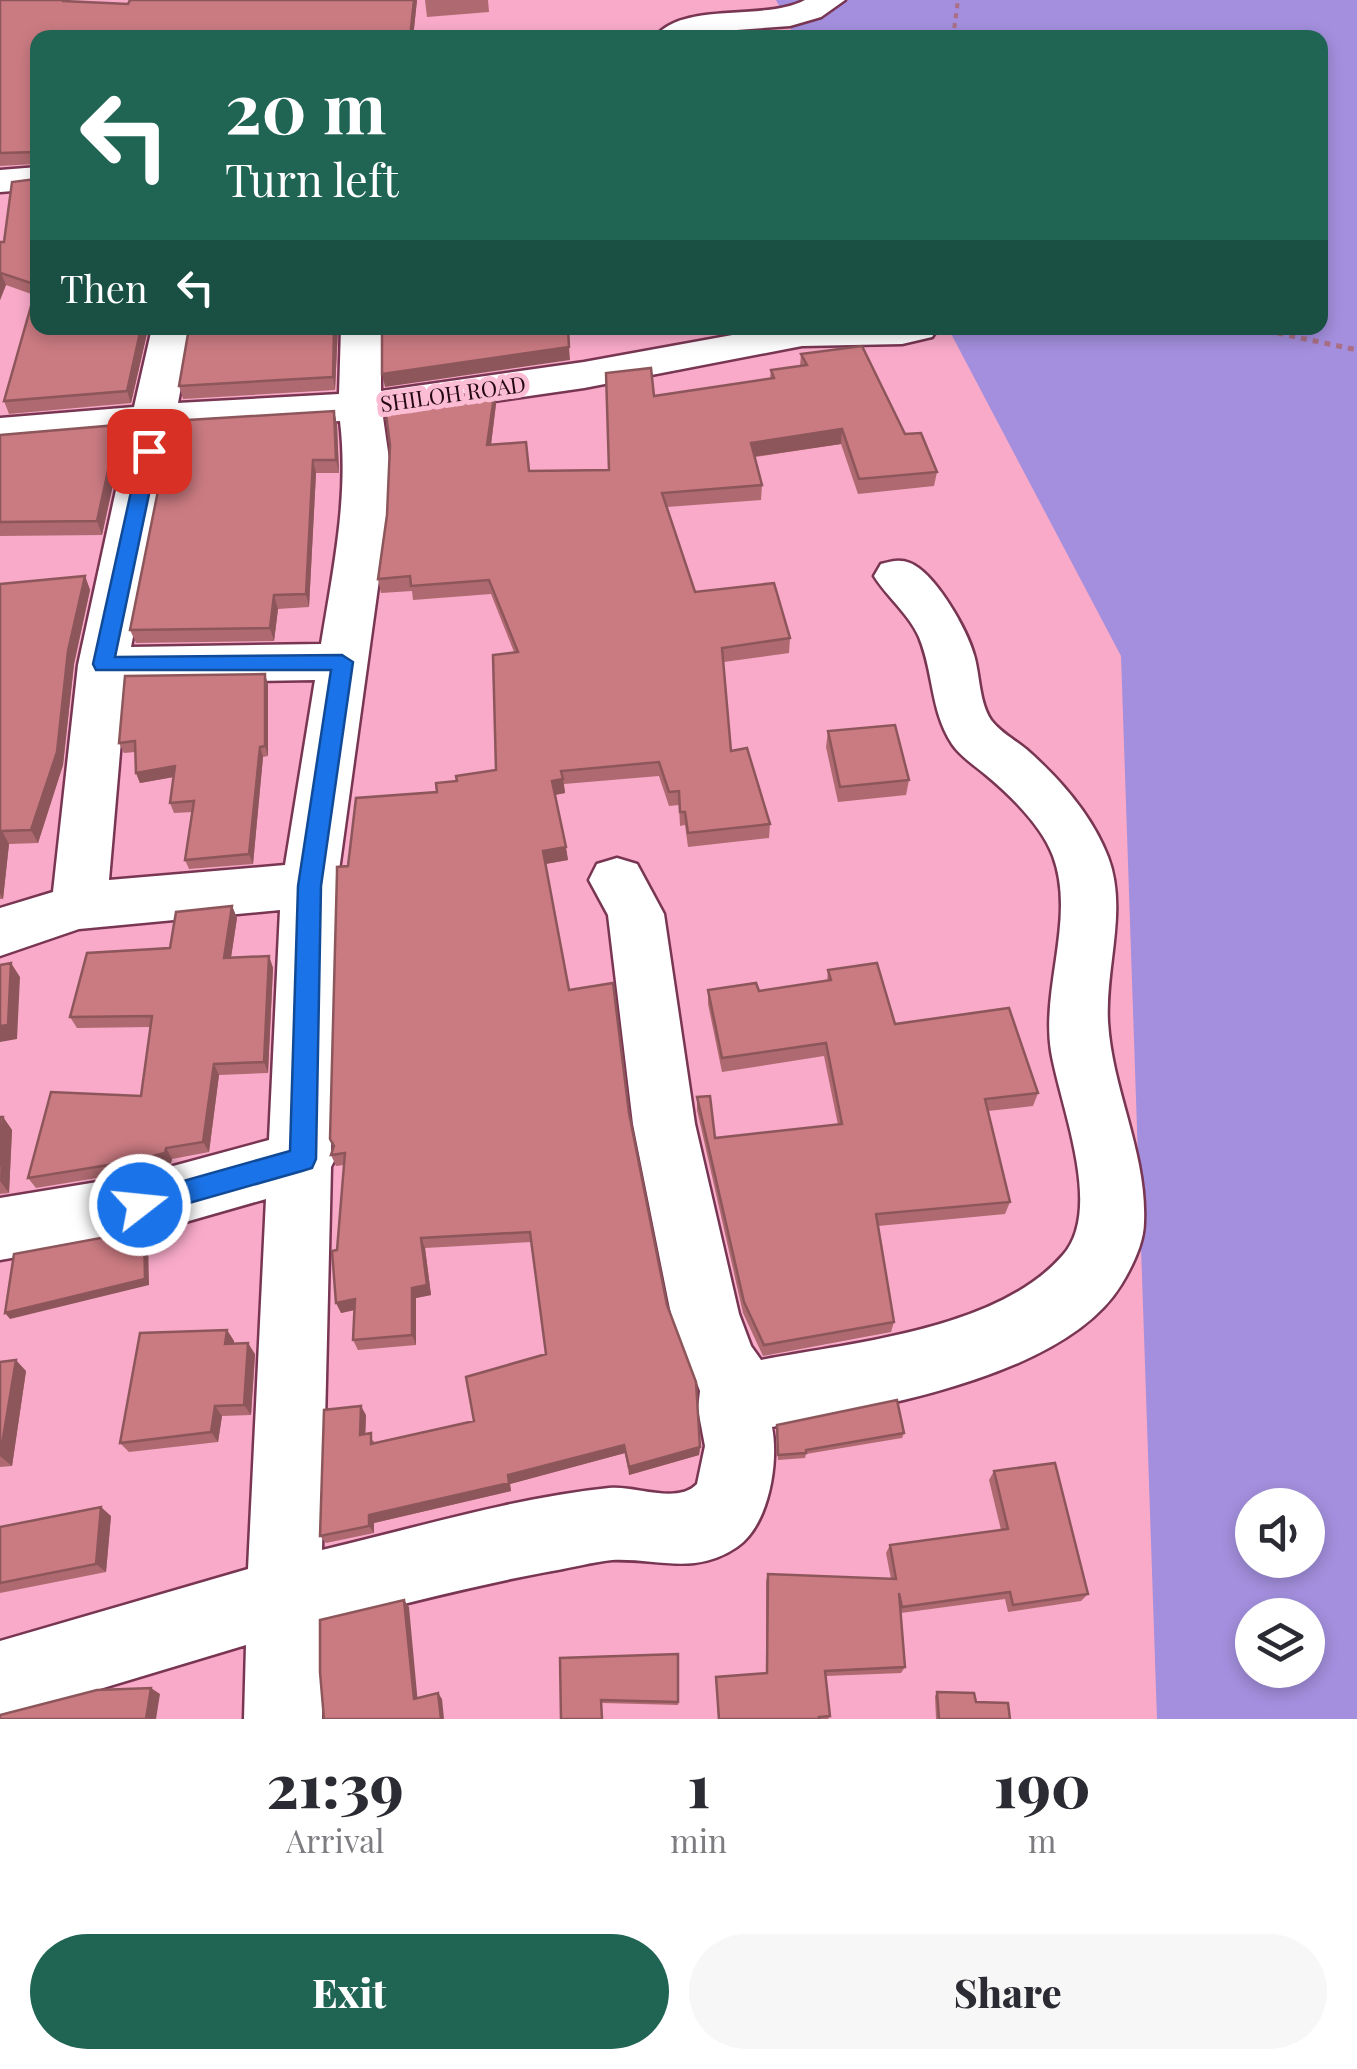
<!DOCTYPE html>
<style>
body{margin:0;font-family:"Playfair Display",serif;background:#f7f7f7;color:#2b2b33;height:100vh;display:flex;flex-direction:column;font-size:38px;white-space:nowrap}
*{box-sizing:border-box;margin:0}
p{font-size:32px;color:#7c7c81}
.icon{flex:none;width:55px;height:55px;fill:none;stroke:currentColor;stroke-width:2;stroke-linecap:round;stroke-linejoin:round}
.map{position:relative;height:1719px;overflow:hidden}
.side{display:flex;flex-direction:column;background:#fff;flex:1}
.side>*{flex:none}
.top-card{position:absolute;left:30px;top:30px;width:1298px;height:305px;border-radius:20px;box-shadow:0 5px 15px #0003;background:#206454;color:#fff;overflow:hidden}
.controls{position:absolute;left:1235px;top:1488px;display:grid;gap:20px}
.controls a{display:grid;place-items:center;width:90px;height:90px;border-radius:50%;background:#fff;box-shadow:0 5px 15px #0003;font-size:50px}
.pin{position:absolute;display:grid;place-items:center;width:85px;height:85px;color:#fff;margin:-42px;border-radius:20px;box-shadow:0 5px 15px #0006}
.me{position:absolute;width:110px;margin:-55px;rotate:74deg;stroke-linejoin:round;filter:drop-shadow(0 0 8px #0008)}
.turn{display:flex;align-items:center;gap:35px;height:210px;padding:0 30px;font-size:45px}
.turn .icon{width:130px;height:130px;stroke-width:2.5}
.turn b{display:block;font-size:70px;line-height:85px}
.then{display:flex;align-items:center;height:95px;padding:0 30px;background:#0003;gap:20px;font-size:38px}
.eta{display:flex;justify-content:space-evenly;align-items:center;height:170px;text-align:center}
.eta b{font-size:60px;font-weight:800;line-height:70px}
.primary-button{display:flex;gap:20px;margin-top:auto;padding:20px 30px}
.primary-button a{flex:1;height:115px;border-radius:60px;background:#206454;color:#fff;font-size:40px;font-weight:800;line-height:115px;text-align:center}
.primary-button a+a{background:#f7f7f7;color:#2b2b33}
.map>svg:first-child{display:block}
</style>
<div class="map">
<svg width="1357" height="1719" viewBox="0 0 1357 1719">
<rect width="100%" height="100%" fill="#f8aac8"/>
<path fill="#a38fdd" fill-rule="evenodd" d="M776,0H1357V1719H1157L1121,656L948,328H1320V38L795,37ZM1252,1505H1308V1560H1252ZM1252,1615H1308V1670H1252Z"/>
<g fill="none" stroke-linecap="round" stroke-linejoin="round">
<defs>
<path id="minor" d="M805,0H845L821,17L790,26L709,32L695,38H654C683,0 765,22 805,0Z
M38,167V189L0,192V170Z
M152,328H192L178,403L339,394L341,328H381V391L584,362L771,328H938L932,337L902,344L802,346L584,388L383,417L389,459L386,529L337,885L331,1151L335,1159L331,1167L322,1550C416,1528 512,1498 609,1488C635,1485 677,1505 697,1484L705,1446L698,1409L700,1391L671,1314L633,1124L608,915L589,880L597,864L617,858L637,864L664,914L695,1124L739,1314L751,1346L761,1360C854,1342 998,1330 1063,1255C1104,1209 1060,1106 1051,1051C1041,987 1076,918 1053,856C1042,826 1010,795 986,775C974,765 961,757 952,744C930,710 934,673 919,637C909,614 887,597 874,576L881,564C892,561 900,559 910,563C935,573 967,629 974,655C980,675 979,702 991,720C1000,732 1015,740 1026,749C1059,778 1092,815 1108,857C1128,910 1105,966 1108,1022C1112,1090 1147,1153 1144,1222C1144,1243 1132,1267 1121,1285C1064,1378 871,1408 772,1427C779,1462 769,1525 737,1547C695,1576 657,1558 612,1560C592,1562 571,1568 552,1571C474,1585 398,1606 322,1624V1719H244L246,1645L0,1719V1641L248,1569L266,1199L140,1235L0,1260V1198L140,1175L269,1140L280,910L79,929L0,956V908L53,892L78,665L128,435L0,446V418L134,407ZM340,421C349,496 333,570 321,644L131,647L173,431ZM315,680L285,865L109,880L126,683Z"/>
</defs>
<use href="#minor" stroke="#783652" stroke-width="5"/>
<path stroke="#aa6f86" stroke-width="4" stroke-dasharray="5 5" stroke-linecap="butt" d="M953,38L958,0"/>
<path stroke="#aa6f86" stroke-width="5" stroke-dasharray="6 6" stroke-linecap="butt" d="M1254,328L1357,350"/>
<use href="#minor" fill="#fff" fill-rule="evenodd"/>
</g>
<path fill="#ae6a70" d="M0,0H67V2L128,4L417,0L413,38H38V328L148,329L131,403L9,414L4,401L34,295L6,285L0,300V242H4L36,179V164L0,166Z
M425,0H488L489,12L427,17Z
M189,328H338L335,390L183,399L179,386Z
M801,354L905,434L937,472L934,486L858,494L841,444L755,457L762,485L761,500L667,507L695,592L790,638L789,653L724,662L731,751L770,824L769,838L688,847L685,825L680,826L679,805L669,806L659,776L564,784L565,793L555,795L568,860L546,864L569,990L629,1113L667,1305L700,1447L699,1455L629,1475L625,1453L510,1484L511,1491L374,1523V1533L326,1543L320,1536L366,1415L365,1434L376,1443L474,1421L546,1354L532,1242L425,1248L431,1295L416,1298V1345L358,1350L353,1340L354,1310L341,1313L337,1250L344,1165L336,1166L331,1155L334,1147L348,866L437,792L457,781L496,770L514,652L491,594L413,600L412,591L381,593L378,579L495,390L496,404L491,445L529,471L609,470L654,396L770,378L771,370L800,366Z
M334,411L337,425L339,473H316L309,607L278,609L274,641L136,643L130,630Z
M118,425L123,439L102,535L0,536V435Z
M85,576L90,590L74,664L63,765L38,843L9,844L3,899H0V584Z
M268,684V756L263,757L253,864L189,869L185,860L193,812L174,813L170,803L174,777L140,783L136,773L135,752L124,753L119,743Z
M828,731L909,780L906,795L838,802L826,747Z
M232,906L237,918L231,958L269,956L273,968L268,1073L219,1075L209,1152L172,1159L171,1163L139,1171L36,1188L28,1178L141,1096L150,1027L77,1028L70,1017Z
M828,970L895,1024L1038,1093L1033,1106L988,1111L1010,1202L1005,1214L878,1226L894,1322L891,1332L763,1356L743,1313L697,1110V1097L715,1138L838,1125L824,1056L722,1072L708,1004V990L759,991L827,981Z
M0,1117H3L12,1130L9,1193L0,1194Z
M227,1330L234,1341V1344L255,1354L251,1415L222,1416L218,1442L129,1452L120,1443Z
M0,1362L26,1371L12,1466L0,1467Z
M777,1425L904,1433L902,1438L806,1454L805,1458L778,1460Z
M994,1471L1088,1594L1081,1601L1008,1612L1005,1599L901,1613L905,1667L901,1673L826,1676L830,1716L828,1719H718L716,1677L766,1673V1581L768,1574L891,1579L886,1553L890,1545L1001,1530L989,1480Z
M111,1516L106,1572L0,1593V1527Z
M678,1654V1705L602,1703L561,1719Z
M937,1692L976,1702L1010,1719H936L935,1696Z"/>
<path fill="#8d565b" d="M414,0H417L413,38H410Z
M1,273L6,285L0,300V276Z
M141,328H147L148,329L131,403L127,391Z
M334,328H338L335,390L333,377Z
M569,347L570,360L385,387L382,374Z
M495,390L496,404L489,460L487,445Z
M334,411L337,425L339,473L336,460Z
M118,425L123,439L102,535L97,521Z
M842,429L841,444L751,457V443Z
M313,460L316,473L309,607L306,594Z
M85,576L90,590L74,664L63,765L38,843L31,830Z
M274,595L278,609L274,641L270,628Z
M265,674L268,684V756L265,746Z
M260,747L263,757L253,864L249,854Z
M175,766L179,776L140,783L136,773Z
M563,779L565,793L554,795L552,781Z
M2,831L9,844L3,899L0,894V847Z
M566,847L568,860L545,864L543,851Z
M232,906L237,918L229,970L224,958Z
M269,956L273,968L268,1073L264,1062Z
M11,963L20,977L17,1039L0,1042V1026Z
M214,1064L219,1075L209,1152L203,1142Z
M3,1117L12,1130L9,1193L0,1181Z
M166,1148L172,1159L171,1163L139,1171L133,1161Z
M144,1230L148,1237L149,1285L10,1319L5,1313Z
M421,1238L425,1248L431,1295L416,1298V1345L412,1335V1288Z
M355,1299L359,1309L341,1313L336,1303Z
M227,1330L234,1341L232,1355L225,1344Z
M248,1343L255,1354L251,1415L244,1405Z
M16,1360L26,1371L12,1466L0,1456Z
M215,1406L222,1416L218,1442L211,1432Z
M361,1406L366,1415L365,1444L360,1435Z
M624,1445L625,1453L510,1484L511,1491L374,1523V1533L369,1526V1515L508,1475Z
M700,1447L699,1455L629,1475V1467Z
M101,1507L111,1516L106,1572L96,1564Z
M404,1600L409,1607L418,1704L414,1699Z
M151,1688L160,1694L156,1719H146Z
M438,1693L442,1699L444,1719H441Z"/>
<path fill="#ca7b82" stroke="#8d565b" stroke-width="2.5" d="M0,0H63V1L128,4L130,0H414L410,38H38V328H141L127,391L4,401L37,285L1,273L0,276V242H4L12,182L36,179V152L0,153Z
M189,328H334L333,377L179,386Z
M382,328H568L569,347L382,374Z
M862,346L905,434L921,433L937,472L859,479L842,429L751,443L762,485L662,493L695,592L774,583L790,638L722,648L731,751L747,748L770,824L688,833L685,812H680L679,791L669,792L659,762L561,771L563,779L552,781L566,847L543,851L569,990L613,983L629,1113L667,1305L696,1382L700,1447L629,1467L624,1445L508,1475L509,1483L369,1515V1526L320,1536L324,1410L361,1406L360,1435L371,1433V1444L474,1421L466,1377L546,1354L530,1232L421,1238L427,1285L412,1288V1335L353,1340L355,1299L336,1303L332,1251L337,1250L345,1153L331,1155L334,1146L330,1139L337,872V867L348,866L356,798L437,792L436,783L457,781L456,776L496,770L493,655L518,652L489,580L411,586L410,576L378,579L387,515L390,445L385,406L495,390L487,445L526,442L529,471L609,470L606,373L651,368L654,396L774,378L771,370L807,365L801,354Z
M334,411L336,460H313L306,594L274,595L270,628L130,630L172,421Z
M118,425L97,521L0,522V435Z
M85,576L68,651L57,752L31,830L2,831L0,847V584Z
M265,674V746L260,747L249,854L185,860L194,801L170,803L175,766L136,773L135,741L119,743L125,676Z
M895,725L909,780L840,787L828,731Z
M232,906L224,958L269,956L264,1062L214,1064L203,1142L166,1148L165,1153L133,1161L28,1178L51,1092L141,1096L152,1016L70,1017L87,953L170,948L176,912Z
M11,963L8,1025L0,1026V965Z
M877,963L895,1024L1009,1008L1038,1093L985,1099L1010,1202L876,1214L894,1322L764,1345L744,1302L697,1097L710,1096L715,1138L842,1124L826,1043L722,1058L708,990L756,983L759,991L831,980L828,970Z
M0,1117H3L0,1167Z
M144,1230L145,1279L5,1313L14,1254Z
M227,1330L225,1344L248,1343L244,1405L215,1406L211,1432L120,1443L140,1333Z
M16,1360L0,1456V1362Z
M897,1400L904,1433L806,1450V1453L778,1455L777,1425Z
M1055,1463L1088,1594L1013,1605L1010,1592L902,1607L899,1593L905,1667L825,1671L830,1716L819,1717L820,1719H719L716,1677L767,1673L768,1574L896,1579L890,1545L1008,1529L994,1471Z
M101,1507L96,1564L0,1583V1527Z
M404,1600L414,1699L438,1693L441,1719H324L320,1672V1620Z
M678,1654V1702L601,1700L602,1719H561L560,1658Z
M151,1688L146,1719H0V1715L97,1690Z
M937,1692L974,1693L976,1702L1008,1703L1010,1719H939Z"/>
<path fill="#1a73e8" stroke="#114b97" stroke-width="2.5" d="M149,445L158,451L115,657L342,655L353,662L321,886L316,1159L312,1168L302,1171L140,1217L130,1214L126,1205L130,1196L290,1151L298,886L331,670H96L93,664L140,451Z"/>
<g text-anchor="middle" stroke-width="10" stroke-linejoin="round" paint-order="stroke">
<g font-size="22" fill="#230814" stroke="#fcbdd4">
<text transform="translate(453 394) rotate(-8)" y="8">SHILOH ROAD</text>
</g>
</g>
</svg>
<div class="controls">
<a><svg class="icon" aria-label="sound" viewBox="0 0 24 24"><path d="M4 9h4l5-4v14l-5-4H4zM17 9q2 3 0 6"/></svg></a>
<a><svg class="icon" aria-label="layers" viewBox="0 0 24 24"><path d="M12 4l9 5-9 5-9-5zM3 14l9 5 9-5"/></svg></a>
</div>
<div class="pin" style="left:149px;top:451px;background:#d93025"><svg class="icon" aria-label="arrive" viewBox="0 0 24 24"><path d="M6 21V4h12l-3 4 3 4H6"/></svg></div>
<svg class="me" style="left:140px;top:1205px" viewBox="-20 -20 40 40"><circle r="17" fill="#1a73e8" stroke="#fff" stroke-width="3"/><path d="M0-11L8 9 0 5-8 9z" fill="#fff"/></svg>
<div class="top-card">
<div class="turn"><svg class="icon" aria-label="left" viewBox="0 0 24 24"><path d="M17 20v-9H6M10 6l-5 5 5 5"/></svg><div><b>20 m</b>Turn left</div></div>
<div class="then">Then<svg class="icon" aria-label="left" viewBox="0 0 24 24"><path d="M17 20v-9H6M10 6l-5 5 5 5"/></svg></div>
</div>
</div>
<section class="side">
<div class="eta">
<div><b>21:39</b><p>Arrival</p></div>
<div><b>1</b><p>min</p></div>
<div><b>190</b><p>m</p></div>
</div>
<div class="primary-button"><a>Exit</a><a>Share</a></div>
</section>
